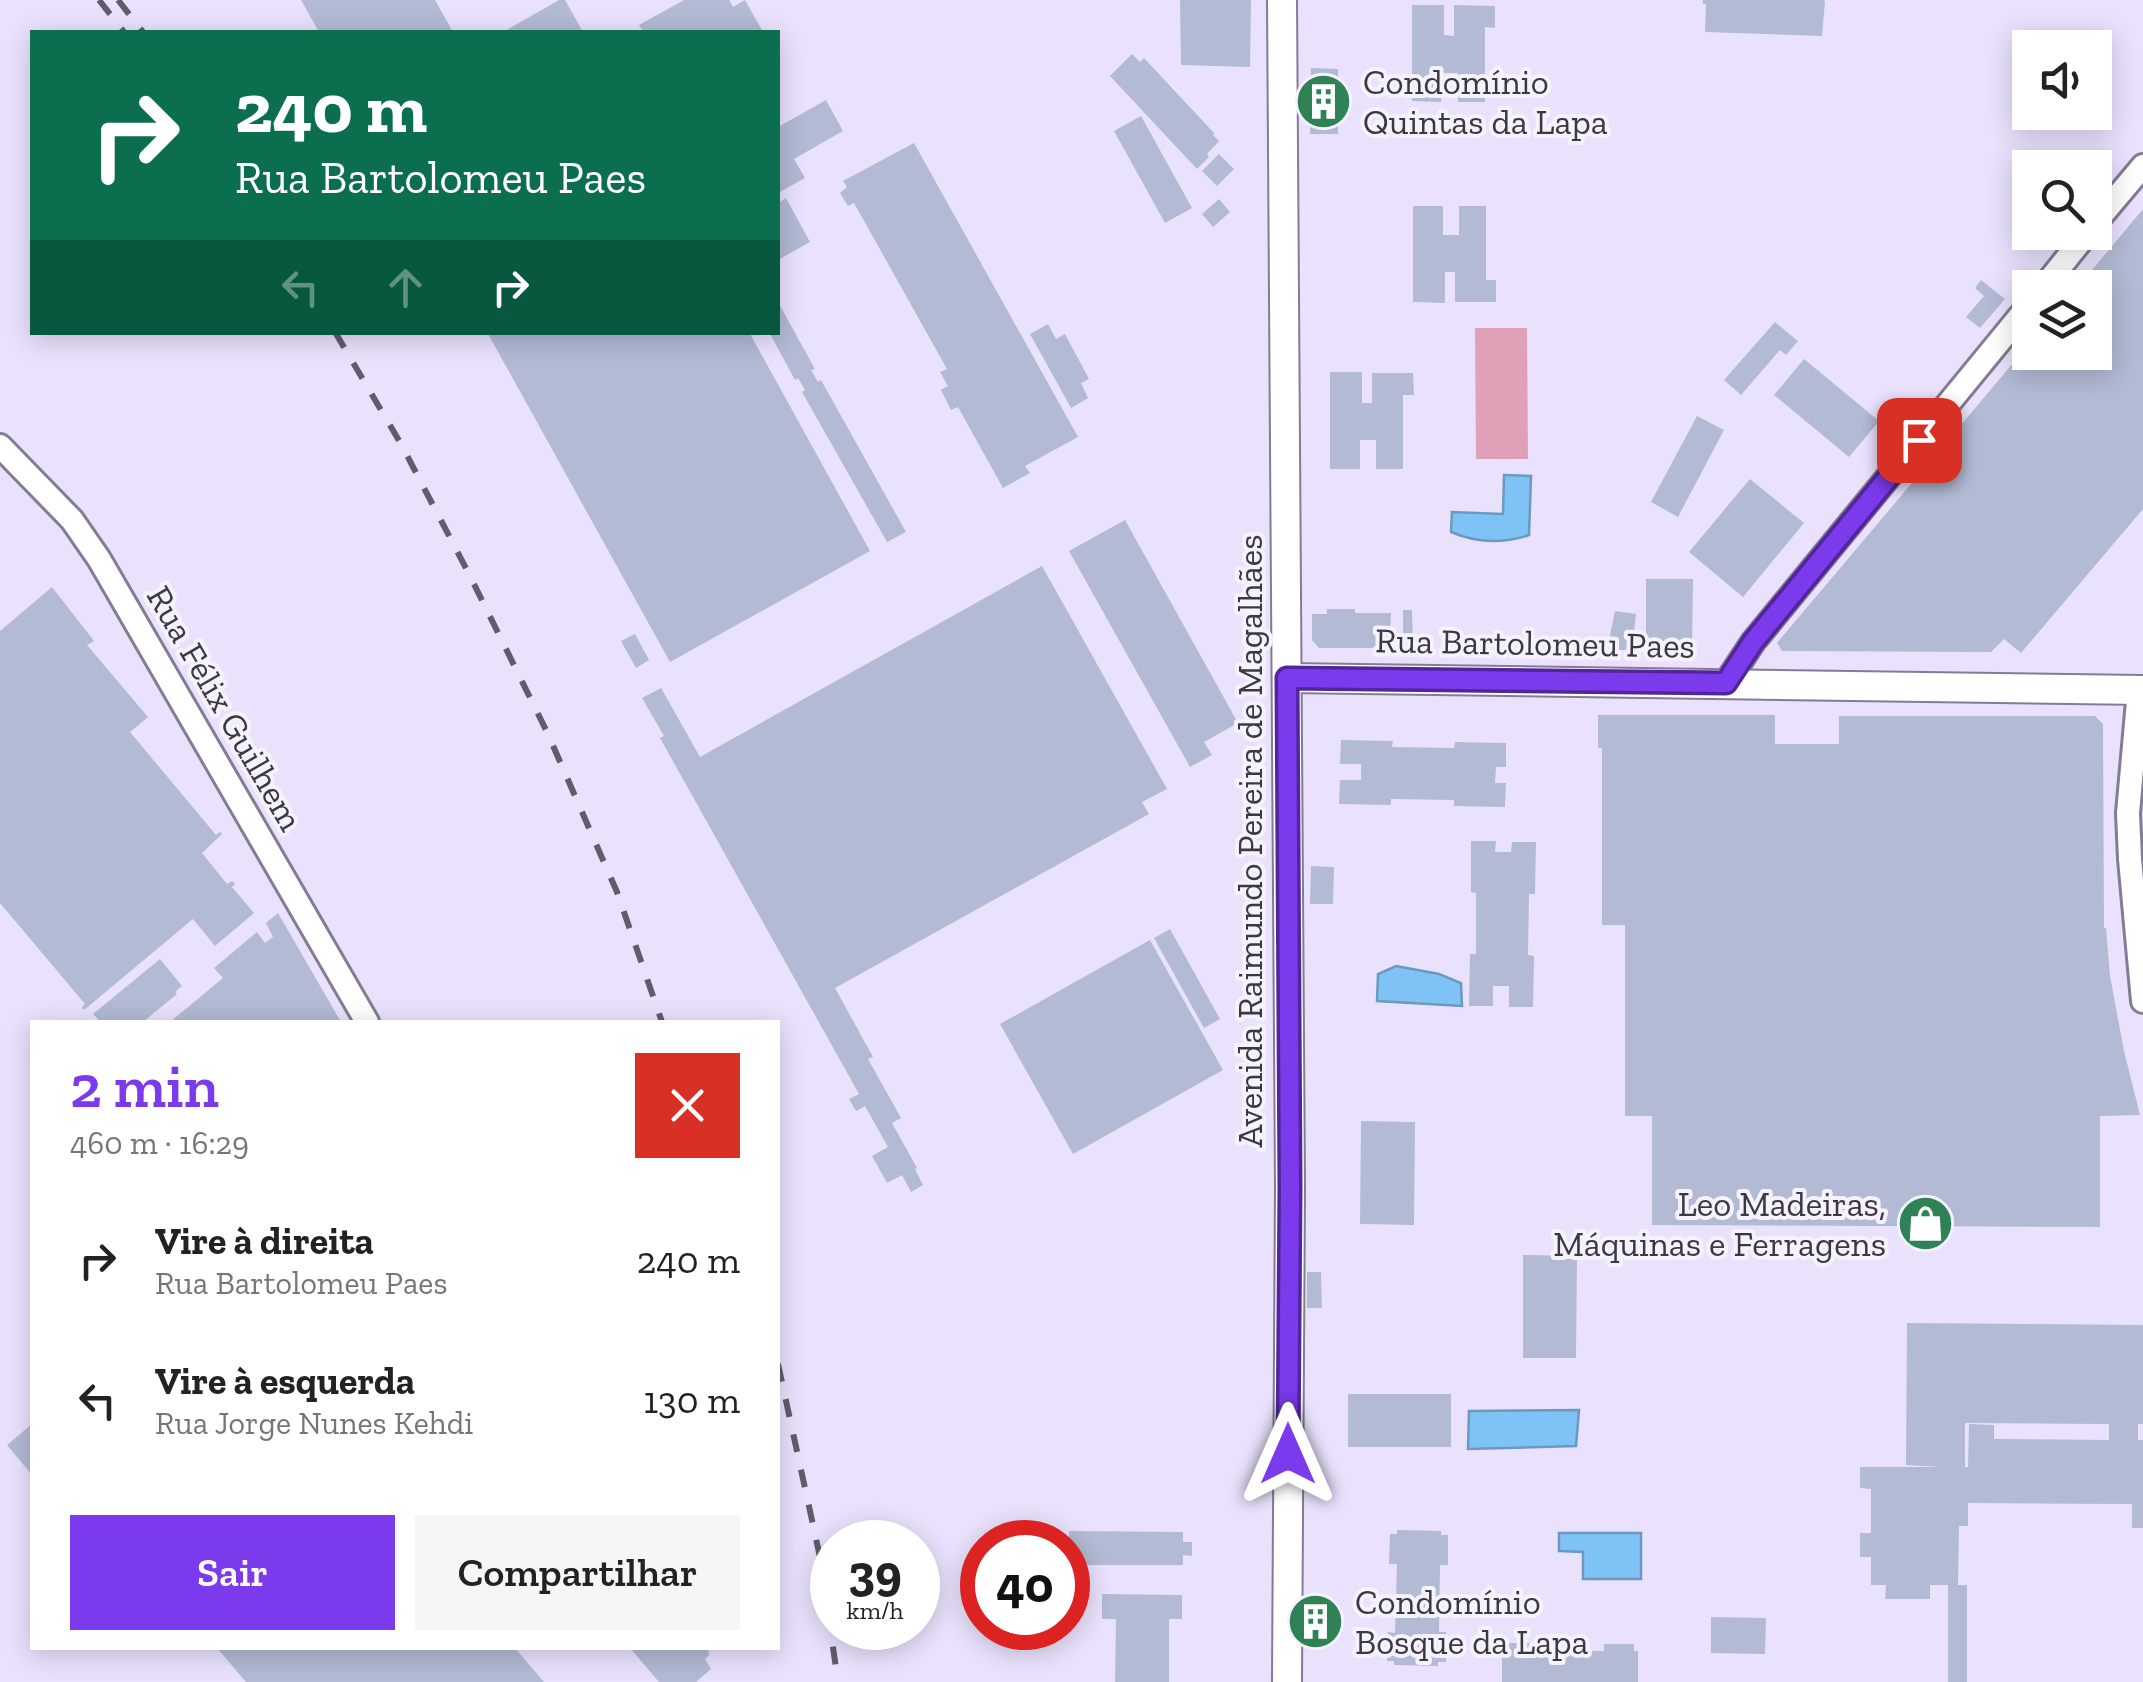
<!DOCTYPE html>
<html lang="pt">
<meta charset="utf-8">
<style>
body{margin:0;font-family:"Zilla Slab",serif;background:#f6f6f6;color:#222;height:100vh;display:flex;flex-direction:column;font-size:38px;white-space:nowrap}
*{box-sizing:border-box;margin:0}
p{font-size:32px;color:#767676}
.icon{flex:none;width:55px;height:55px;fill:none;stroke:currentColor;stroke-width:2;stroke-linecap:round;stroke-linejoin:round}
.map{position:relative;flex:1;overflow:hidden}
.side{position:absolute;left:30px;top:1020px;width:750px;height:630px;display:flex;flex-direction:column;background:#fff;border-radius:0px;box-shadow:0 5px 25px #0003}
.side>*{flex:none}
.guide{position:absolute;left:30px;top:30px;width:750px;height:305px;border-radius:0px;box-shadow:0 5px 25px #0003;background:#0b6e4f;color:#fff;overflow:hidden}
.fabs{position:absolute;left:2012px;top:30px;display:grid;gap:20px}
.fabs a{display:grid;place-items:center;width:100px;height:100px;border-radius:0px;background:#fff;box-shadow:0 5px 25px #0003;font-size:50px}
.speed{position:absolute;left:810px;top:1520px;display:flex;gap:20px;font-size:50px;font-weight:700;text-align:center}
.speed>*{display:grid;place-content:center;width:130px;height:130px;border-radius:50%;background:#fff;box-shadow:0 5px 25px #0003;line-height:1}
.speed small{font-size:25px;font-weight:400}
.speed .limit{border:15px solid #d22;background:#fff;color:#111}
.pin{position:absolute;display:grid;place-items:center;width:85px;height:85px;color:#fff;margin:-42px;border-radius:20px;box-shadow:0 5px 15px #0006}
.me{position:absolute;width:110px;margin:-55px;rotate:0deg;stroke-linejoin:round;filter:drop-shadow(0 0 8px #0008)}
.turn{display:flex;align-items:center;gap:35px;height:210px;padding:0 40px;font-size:45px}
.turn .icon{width:130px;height:130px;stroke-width:2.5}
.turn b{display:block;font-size:70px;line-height:85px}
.lanes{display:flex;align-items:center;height:95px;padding:0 40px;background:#0003;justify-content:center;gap:50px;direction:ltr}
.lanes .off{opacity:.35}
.round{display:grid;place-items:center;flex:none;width:105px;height:105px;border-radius:0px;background:#f6f6f6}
.headline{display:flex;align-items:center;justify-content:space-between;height:170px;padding:0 40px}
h1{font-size:60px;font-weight:600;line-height:75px;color:#7c3aed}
.primary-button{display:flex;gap:20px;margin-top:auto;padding:20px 40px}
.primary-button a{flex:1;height:115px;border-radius:0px;background:#7c3aed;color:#fff;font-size:40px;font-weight:600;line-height:115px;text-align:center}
.primary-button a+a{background:#f6f6f6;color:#222}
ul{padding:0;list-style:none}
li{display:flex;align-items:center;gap:30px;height:140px;padding:0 40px}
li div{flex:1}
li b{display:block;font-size:38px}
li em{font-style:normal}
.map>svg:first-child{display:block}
</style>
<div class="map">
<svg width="2143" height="1682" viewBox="0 0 2143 1682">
<rect width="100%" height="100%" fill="#eae2fd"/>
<path fill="#dfa1b7" d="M1475,328H1527L1528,459H1476Z"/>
<path fill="#7fc3f6" stroke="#6b99c0" stroke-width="2.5" d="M1504,475L1531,476L1529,535C1503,544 1477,543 1451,532L1452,512L1503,514Z
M1396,966L1439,974L1461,983L1462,1006L1377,1001L1378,974Z
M1579,1410L1576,1446L1468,1449L1469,1411Z
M1559,1533H1641V1579H1583V1552L1559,1551Z"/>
<path fill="#b2bad4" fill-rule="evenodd" d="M301,0H435L453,32H319Z
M559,0H565L583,32H503Z
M684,0H729L733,7L745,0L763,32H643L639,25Z
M1180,0H1251L1250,67L1181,65Z
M1703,0H1823L1825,1L1822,36L1705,32L1706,4H1703Z
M1412,5H1444V35L1454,36V5L1495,6V28L1485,27V102H1458V73H1442L1441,102L1412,101Z
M1132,54L1140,62L1144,58L1214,133L1213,135L1219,141L1207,154L1209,157L1197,169L1110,76Z
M1311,68L1338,69V134H1310Z
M826,100L843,131L794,159L805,178L778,193V127Z
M1141,116L1192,208L1165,223L1114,131Z
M914,143L1078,437L1025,466L1030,473L1003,488L958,407L951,410L941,390L948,386L940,372L947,369L854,203L848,206L840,193L847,187L843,181Z
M1219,154L1234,169L1217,186L1202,171Z
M786,198L810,242L778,260V203Z
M1219,199L1230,212L1213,227L1202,214Z
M1413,206H1443V235H1459V206H1486V280H1496V302H1455V272H1445V303L1413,302Z
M2143,209V509L2021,653L2004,639L1991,652L1782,651L1777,643L2030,343V352H2095V288H2077Z
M1981,280L2005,299L1980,328L1966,317L1984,296L1975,288Z
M778,302L815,369L811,370L818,382L821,380L906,532L887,542L802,392L805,390L798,378L795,380L769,332H778Z
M1775,322L1798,341L1786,355L1780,350L1741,395L1724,380Z
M1048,324L1056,339L1065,334L1089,379L1081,383L1088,398L1071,408L1030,334Z
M487,332H749L870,551L670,662Z
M1804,359L1879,421L1849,457L1774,395Z
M1330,372H1362V403H1372V373H1413L1414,395H1403V469H1376V440H1360V469H1330Z
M1697,416L1724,430L1678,517L1651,502Z
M1750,479L1804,523L1743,597L1689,552Z
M1125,520L1238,723L1204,742L1212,755L1190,767L1069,551Z
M1042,566L1167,789L1142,802L1149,814L835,988L873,1057L868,1059L901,1118L892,1123L917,1168L915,1169L923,1185L911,1192L902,1175L887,1183L872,1156L888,1147L865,1106L856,1111L849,1099L859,1094L660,738L664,736L642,698L661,688L700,757Z
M1646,579H1693L1692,649H1646Z
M52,587L94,641L87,645L148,717L130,732L216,835L220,832L222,834L202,853L227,884L232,881L235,884L232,887L254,913L215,946L193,919L84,1010L82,1007L85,1004L0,903V631Z
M1327,609H1355V613H1391L1389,648H1319L1312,640V614H1327Z
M1403,610H1412L1413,648L1403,649Z
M1615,611L1636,614L1632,650H1607Z
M635,634L649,660L636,668L621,641Z
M1598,715H1775V744H1839V716H2095L2103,724L2104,928H2106L2110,976L2124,1051L2140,1115L2100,1116V1227L1652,1225V1116H1625V925H1602V748H1598Z
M1341,740L1393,741L1392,747L1454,748L1455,742L1506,743V767H1496L1495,783H1506L1505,807L1454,806V800L1391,799V805L1339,804L1340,780H1361V764H1340Z
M1471,841H1496L1495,852H1511L1512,842H1536L1535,894H1529L1528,955L1534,956L1533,1007H1509V986H1493V1006H1469L1470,954H1476V893L1471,892Z
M1311,866L1334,867L1333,904H1310Z
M278,913L341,1022H170L223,978L214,968L257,932L265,943L273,937L266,923Z
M1170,929L1220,1019L1204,1028L1154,938Z
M1150,940L1223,1070L1073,1154L1000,1024Z
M160,959L182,986L175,992L177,994L143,1022H101L93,1014Z
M1361,1121L1415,1122L1414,1225L1360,1224Z
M1523,1255L1577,1256L1576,1358H1523Z
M1307,1272H1321L1322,1308H1307Z
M1907,1323L2143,1325V1424H2138V1440H2143V1528H2132V1504L1968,1503V1526H1959L1958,1585H1967V1682H1948V1585H1930V1599H1885L1886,1585H1871V1557H1860V1533H1871V1489L1860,1488V1467H1941L1906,1465ZM1965,1423L2109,1424V1440L1994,1439V1425L1969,1424L1968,1467H1965Z
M1348,1394H1451V1447H1348Z
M32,1424V1475L7,1445Z
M1397,1530L1441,1531V1535H1448V1565H1440L1439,1632H1446V1662H1438V1666L1394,1665V1661H1387L1388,1632L1395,1633L1397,1564H1389L1390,1534H1397Z
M1069,1531L1183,1532V1542H1192V1556L1183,1555V1565H1069Z
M1102,1594L1182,1595V1619H1169V1682H1115L1116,1619H1102Z
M1711,1617L1766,1618L1765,1654L1711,1653Z
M1506,1643H1536V1651H1604V1644H1634V1651H1638V1682H1502V1650H1506Z
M217,1648H515L544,1682H246Z
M630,1648H708L709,1655L705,1659L711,1669L696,1682H659Z"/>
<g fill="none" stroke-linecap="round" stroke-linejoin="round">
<defs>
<path id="minor" d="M2095,223L2143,166
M2043,288L2088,232
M0,446L72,520L99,559L367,1022
M1726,683L1753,642L2030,304
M2139,690L2128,813L2130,859L2143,1001"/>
<path id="tertiary" d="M1282,0L1290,1187L1287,1682
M1287,678L2143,690"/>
</defs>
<use href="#minor" stroke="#837c94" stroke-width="28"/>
<use href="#tertiary" stroke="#837c94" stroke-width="32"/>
<use href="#minor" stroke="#fff" stroke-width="22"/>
<use href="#tertiary" stroke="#fff" stroke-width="28"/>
<path stroke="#605c6a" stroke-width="6" stroke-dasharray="18 18" stroke-linecap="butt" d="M99,0L124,32
M118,0L143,32
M335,332L401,444L469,574L547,732L617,892L662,1022
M778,1364L820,1557L838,1682"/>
</g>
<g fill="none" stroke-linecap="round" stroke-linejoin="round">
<defs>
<path id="route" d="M1288,1454L1290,1187L1287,678L1726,683L1753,642L1919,440"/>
</defs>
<use href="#route" stroke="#51269a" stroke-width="25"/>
<use href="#route" stroke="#7c3aed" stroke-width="18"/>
</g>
<defs>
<symbol id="building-disc" viewBox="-11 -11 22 22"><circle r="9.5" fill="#2e8255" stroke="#f5f2fd"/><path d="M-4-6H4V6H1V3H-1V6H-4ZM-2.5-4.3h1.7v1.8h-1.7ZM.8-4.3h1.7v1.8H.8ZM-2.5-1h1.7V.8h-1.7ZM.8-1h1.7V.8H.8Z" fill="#fff"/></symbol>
<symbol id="shop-disc" viewBox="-11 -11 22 22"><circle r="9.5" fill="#2e8255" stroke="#f5f2fd"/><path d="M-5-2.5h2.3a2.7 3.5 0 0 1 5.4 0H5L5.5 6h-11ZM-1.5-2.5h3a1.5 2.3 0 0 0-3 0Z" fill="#fff"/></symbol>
</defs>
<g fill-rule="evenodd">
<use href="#building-disc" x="1292" y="70" width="63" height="63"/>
<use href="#shop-disc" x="1894" y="1192" width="63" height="63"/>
<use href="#building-disc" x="1284" y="1590" width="63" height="63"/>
</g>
<g text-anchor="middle" stroke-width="8" stroke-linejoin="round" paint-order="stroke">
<g font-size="35" fill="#3b3842" stroke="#f5f2fd" text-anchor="start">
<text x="1363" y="94">Condomínio<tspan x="1363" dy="40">Quintas da Lapa</tspan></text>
<text x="1886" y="1216" text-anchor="end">Leo Madeiras,<tspan x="1886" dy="40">Máquinas e Ferragens</tspan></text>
<text x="1355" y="1614">Condomínio<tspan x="1355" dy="40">Bosque da Lapa</tspan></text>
</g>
<g font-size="35" fill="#3b3842" stroke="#f5f2fd">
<text transform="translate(1535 643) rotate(1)" y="12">Rua Bartolomeu Paes</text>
<text transform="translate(225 708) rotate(60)" y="12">Rua Félix Guilhem</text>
<text transform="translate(1250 841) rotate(-90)" y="12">Avenida Raimundo Pereira de Magalhães</text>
</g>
</g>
</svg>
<div class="fabs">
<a><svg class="icon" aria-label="sound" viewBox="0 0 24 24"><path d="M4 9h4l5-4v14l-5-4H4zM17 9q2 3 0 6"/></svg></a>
<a><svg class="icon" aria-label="search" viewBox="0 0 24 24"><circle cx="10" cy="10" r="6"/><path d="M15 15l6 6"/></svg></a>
<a><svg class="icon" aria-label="layers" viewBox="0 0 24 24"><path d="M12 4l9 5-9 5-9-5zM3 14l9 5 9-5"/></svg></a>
</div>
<div class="speed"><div>39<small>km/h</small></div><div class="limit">40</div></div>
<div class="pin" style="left:1919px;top:440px;background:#d93025"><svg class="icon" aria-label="arrive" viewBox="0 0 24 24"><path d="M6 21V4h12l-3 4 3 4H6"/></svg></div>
<svg class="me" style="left:1288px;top:1454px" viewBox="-20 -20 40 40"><path d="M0-17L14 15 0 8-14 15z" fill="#7c3aed" stroke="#fff" stroke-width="4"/></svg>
<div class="guide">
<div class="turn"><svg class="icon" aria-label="right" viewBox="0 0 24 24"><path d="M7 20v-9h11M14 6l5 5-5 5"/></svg><div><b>240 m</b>Rua Bartolomeu Paes</div></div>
<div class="lanes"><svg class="icon off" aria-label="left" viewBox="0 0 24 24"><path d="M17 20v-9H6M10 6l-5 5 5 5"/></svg><svg class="icon off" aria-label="ahead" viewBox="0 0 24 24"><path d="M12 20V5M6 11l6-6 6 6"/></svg><svg class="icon" aria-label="right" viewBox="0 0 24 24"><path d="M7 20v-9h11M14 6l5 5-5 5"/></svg></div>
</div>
<section class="side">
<div class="headline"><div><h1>2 min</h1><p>460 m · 16:29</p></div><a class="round" style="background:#d93025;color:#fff"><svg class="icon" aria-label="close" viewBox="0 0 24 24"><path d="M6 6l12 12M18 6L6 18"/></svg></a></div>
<ul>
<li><svg class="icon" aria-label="right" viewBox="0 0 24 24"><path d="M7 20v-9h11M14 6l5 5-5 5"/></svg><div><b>Vire à direita</b><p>Rua Bartolomeu Paes</p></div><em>240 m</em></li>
<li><svg class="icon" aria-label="left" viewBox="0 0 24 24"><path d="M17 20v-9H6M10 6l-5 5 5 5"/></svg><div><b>Vire à esquerda</b><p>Rua Jorge Nunes Kehdi</p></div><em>130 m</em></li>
</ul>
<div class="primary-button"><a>Sair</a><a>Compartilhar</a></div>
</section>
</div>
